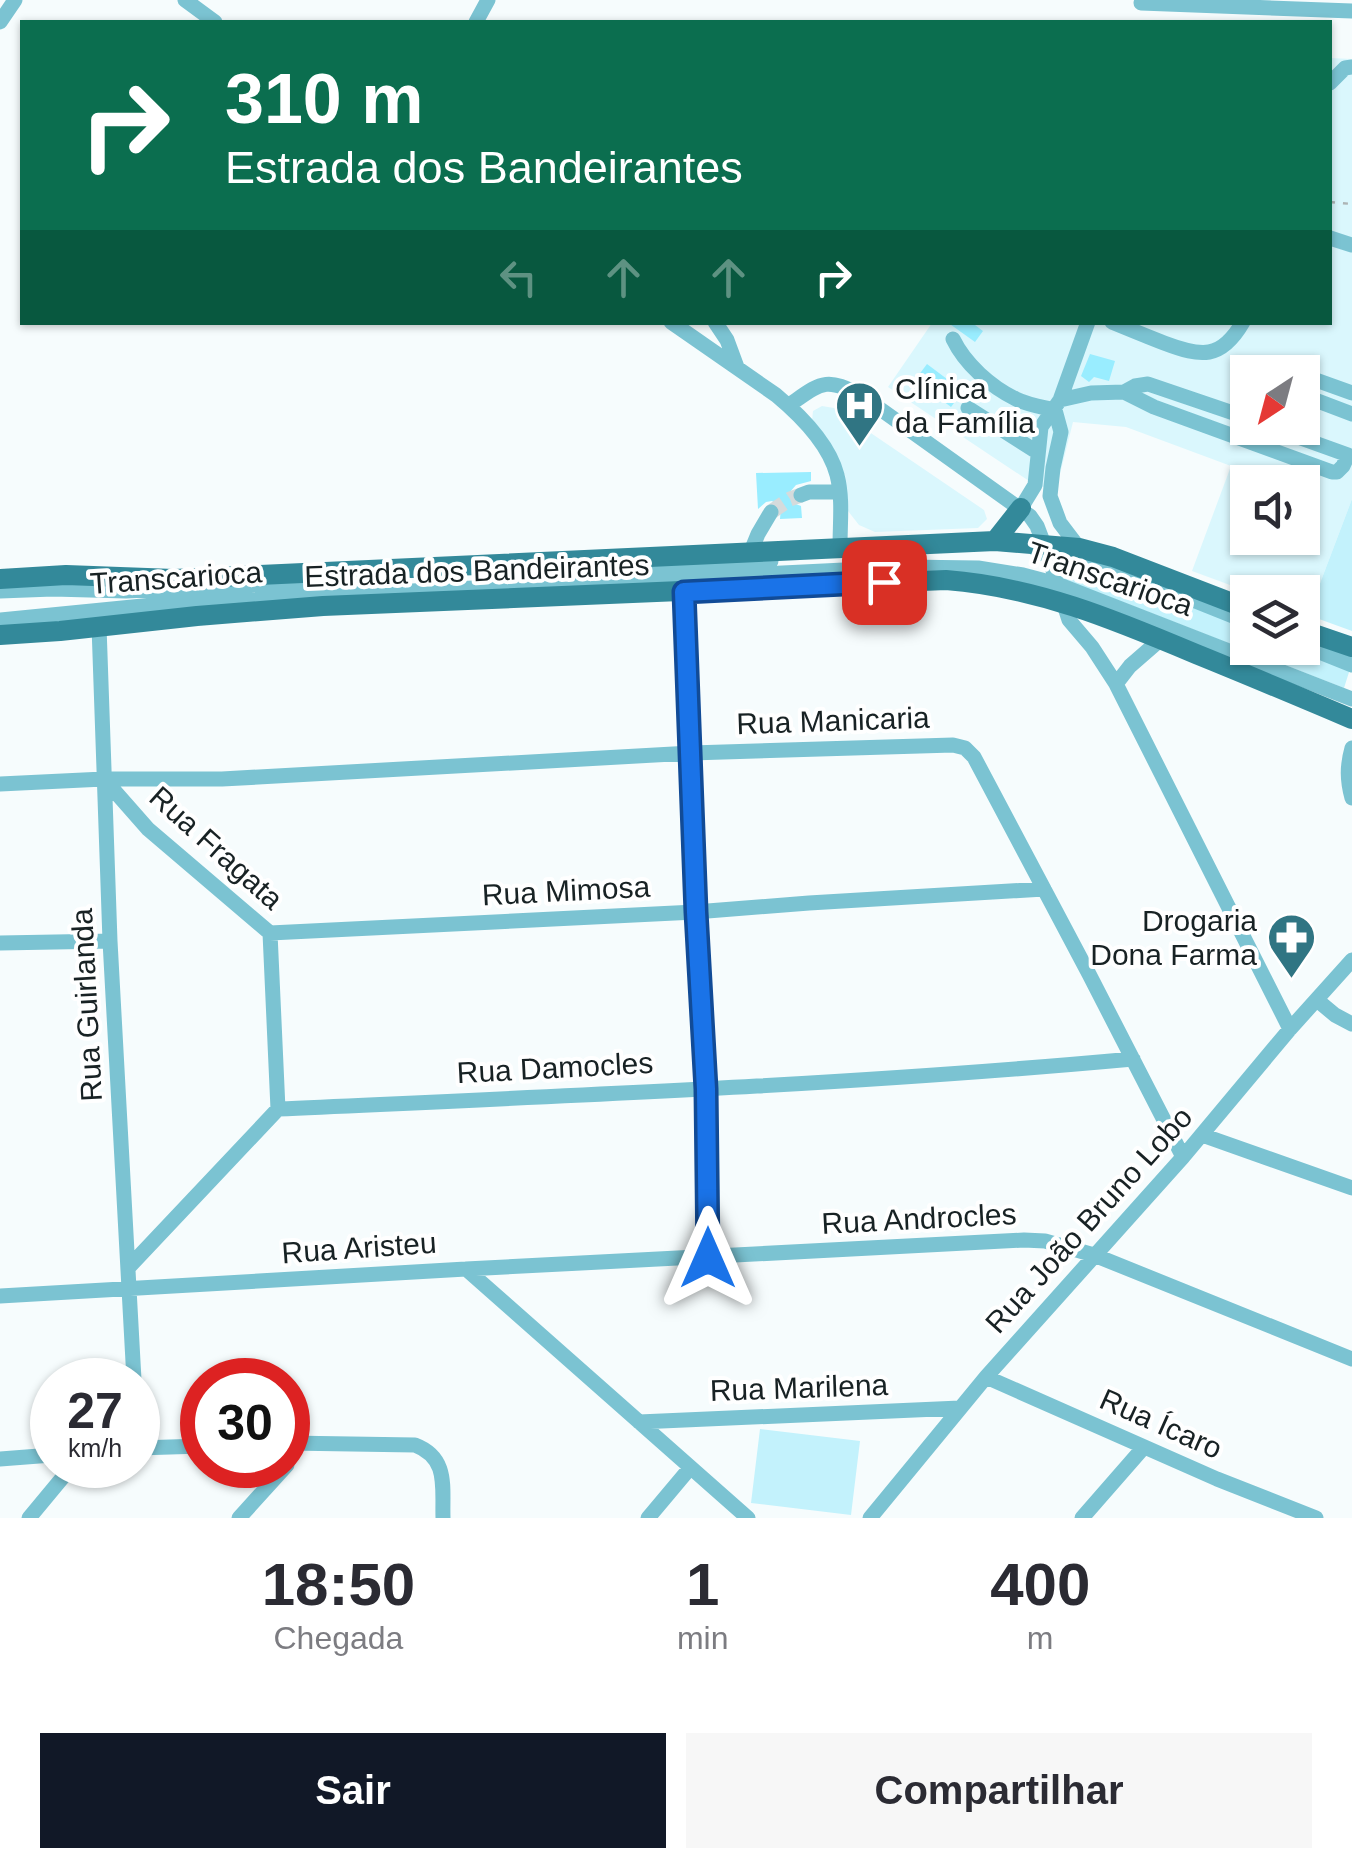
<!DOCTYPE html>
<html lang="pt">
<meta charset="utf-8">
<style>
body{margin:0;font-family:Helvetica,sans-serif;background:#f7f7f7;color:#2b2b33;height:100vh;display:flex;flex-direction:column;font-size:38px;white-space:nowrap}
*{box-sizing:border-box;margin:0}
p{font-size:32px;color:#7c7c81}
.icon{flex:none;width:55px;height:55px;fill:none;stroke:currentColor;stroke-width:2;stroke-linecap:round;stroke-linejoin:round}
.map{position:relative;height:1518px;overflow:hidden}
.sheet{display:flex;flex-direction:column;background:#fff;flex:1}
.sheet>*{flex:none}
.hud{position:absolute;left:20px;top:20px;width:1312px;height:305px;border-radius:0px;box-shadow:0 2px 8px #0004;background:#0b6e4f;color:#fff;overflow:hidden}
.needle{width:65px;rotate:216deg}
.tools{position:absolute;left:1230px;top:355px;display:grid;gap:20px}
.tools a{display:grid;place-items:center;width:90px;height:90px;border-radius:0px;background:#fff;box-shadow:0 2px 8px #0004;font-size:50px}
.speed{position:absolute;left:30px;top:1358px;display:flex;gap:20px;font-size:50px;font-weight:700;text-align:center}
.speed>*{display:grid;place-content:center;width:130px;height:130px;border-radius:50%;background:#fff;box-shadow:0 2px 8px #0004;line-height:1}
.speed small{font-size:25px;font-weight:400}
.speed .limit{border:15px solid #d22;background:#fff;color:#111}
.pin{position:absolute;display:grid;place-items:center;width:85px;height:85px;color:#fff;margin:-42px;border-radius:20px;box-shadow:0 5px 15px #0006}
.me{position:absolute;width:110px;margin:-55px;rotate:0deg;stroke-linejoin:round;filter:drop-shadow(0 0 8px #0008)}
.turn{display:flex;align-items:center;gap:35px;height:210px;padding:0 40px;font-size:45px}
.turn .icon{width:130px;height:130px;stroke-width:2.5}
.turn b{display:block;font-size:70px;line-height:85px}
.lanes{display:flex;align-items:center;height:95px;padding:0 40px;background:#0003;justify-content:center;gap:50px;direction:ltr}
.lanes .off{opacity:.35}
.eta{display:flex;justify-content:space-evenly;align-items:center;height:170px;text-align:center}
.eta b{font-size:60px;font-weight:700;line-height:70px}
.button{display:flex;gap:20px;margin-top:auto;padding:20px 40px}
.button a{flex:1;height:115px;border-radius:0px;background:#111827;color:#fff;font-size:40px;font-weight:700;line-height:115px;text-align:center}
.button a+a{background:#f7f7f7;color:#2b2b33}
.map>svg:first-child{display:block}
</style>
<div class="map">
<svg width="1352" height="1518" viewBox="0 0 1352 1518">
<rect width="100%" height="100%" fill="#f6fcfd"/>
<path fill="#daf7fd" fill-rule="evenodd" d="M1330,58L1352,59V499L1308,615L1303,613L1302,592H1249L1192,571L1231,466L1126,427L1073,422L1056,490L1051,489L1035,485L888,387L932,323L1330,322ZM1248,372H1302V428H1248ZM1248,482H1302V538H1248Z
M822,406L834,408L984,510L987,519L978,528L875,532L859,525L848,511L845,475L812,421L813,411Z"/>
<path fill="#c3f2fc" d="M1352,499V631L1308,615Z
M1051,556L1105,569L1247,628L1248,648H1297L1350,669L1344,688L1102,594L1057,579Z
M760,1429L860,1441L851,1515L751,1503Z"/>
<path fill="#99edff" d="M947,322H971L983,331L975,342Z
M1090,354L1115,361L1109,381L1094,377L1089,382L1081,376Z
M927,364L963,391L951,407L915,380Z
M811,472V481L796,485L790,492L793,503L801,506L802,518L780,519L781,507L772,501L766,502L758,509L756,473Z"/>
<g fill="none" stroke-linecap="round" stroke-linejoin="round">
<path stroke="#d5dbdc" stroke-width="15" stroke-dasharray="15 8" stroke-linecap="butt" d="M771,512L790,499L801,495"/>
<path stroke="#adb4b5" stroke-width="2.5" stroke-dasharray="5 8" stroke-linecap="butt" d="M1330,202L1352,204"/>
<path stroke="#7bc3d2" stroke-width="15" d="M185,0L215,22
M1141,3L1352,11
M0,22L15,0
M476,22L488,0
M1330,83L1345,68L1352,67
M1330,238L1352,245
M671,322L776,395C800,415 829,444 837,475C843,498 840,523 840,546
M715,322L727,340L737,367
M1112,322C1129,329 1146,336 1164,343C1201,357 1221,360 1243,322
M953,339C965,364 991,387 1016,399C1028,405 1042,407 1055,410
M1272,372L1275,368L1280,367L1297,372
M1302,375L1352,393
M1124,392L1154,407L1332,472H1337L1343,466L1348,455L1273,428
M1302,395L1352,414
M1060,400L1091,393L1124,392L1135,386L1148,384L1248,418
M789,405C821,383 825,376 862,396L1030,516L1037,526L1048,555L1069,620L1092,647L1116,684L1290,1029
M968,408L1037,452
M1055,410L1061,432L1053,468L1050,496L1060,523L1079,548
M801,495L809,492H840
M1021,508L1035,485L1041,427L1060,400L1088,322
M751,551L758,534L771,512
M1038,553L1083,560L1123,572L1248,622
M499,573L771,561
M0,591L53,589L126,591L356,580
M684,592L695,912L707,1089V1258
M0,620L183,602L905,567L978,568L1023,575L1057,584L1352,699
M99,626L110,941L134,1380
M1302,645L1352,665
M1116,684L1130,666L1161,639
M1352,748C1347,766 1347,780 1352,798
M104,779L148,829L270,933L278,1109L129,1267
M0,784L104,779H222L691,753L953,745L965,748L974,757L1089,974L1183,1157
M270,933L695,912L809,903L1044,889
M0,943L110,941
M1317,1000L1335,1015L1352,1024
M278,1109C563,1096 849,1085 1133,1059
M1202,1135L1352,1188
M466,1269L748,1518
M0,1296L466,1269L1024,1240L1045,1241L1094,1255L1352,1359
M986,1377L1217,1479L1316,1518
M639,1422L960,1408
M288,1443L415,1445C449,1458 442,1487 443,1518
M138,1448L202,1446
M0,1459L52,1455
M29,1518L73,1465
M239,1518L287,1465
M648,1518L690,1468
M870,1518L986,1377L1183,1157L1290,1029L1352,960
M1082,1518L1144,1447"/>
<path stroke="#33899a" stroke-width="20" d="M995,541L1021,508
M0,579L66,575L174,579L995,541L1079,548L1113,557L1248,609
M1302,630L1352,647
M0,635L60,631L197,616L323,606L946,580C1036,587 1113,619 1196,654C1248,675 1300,697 1352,719"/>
</g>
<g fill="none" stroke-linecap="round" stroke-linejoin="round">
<defs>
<path id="route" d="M708,1258L706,1089L696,912L684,592L884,582"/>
</defs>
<use href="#route" stroke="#114b97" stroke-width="25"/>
<use href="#route" stroke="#1a73e8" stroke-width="18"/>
</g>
<defs>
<symbol id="hospital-pin" viewBox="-11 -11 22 30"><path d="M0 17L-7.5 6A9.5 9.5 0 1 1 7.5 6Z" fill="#307583" stroke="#fff"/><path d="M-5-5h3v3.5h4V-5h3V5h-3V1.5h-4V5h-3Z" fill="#fff"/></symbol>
<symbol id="pharmacy-pin" viewBox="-11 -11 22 30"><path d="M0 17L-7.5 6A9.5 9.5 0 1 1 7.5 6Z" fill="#307583" stroke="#fff"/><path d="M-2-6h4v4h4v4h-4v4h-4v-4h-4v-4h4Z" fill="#fff"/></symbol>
</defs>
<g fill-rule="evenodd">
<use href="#hospital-pin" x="832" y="378" width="55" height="75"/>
<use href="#pharmacy-pin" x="1264" y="910" width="55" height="75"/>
</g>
<g text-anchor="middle" stroke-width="8" stroke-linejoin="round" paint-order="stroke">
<g font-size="30" fill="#182224" stroke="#fff" text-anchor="start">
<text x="895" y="399">Clínica<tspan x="895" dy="34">da Família</tspan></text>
<text x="1257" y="931" text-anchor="end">Drogaria<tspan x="1257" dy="34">Dona Farma</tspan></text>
</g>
<g font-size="30" fill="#182224" stroke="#fff">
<text transform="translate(477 571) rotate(-2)" y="10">Estrada dos Bandeirantes</text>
<text transform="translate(176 578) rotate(-4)" y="10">Transcarioca</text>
<text transform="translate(1110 579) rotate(19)" y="10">Transcarioca</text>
<text transform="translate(833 721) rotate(-2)" y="10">Rua Manicaria</text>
<text transform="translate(216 848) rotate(42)" y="10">Rua Fragata</text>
<text transform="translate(566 891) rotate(-3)" y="10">Rua Mimosa</text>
<text transform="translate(87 1005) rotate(-93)" y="10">Rua Guirlanda</text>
<text transform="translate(555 1068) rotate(-3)" y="10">Rua Damocles</text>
<text transform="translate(919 1219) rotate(-3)" y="10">Rua Androcles</text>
<text transform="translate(1089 1220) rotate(-48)" y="10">Rua João Bruno Lobo</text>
<text transform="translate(359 1248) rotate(-4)" y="10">Rua Aristeu</text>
<text transform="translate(799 1388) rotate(-2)" y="10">Rua Marilena</text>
<text transform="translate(1161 1424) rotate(24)" y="10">Rua Ícaro</text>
</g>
</g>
</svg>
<div class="tools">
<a><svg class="needle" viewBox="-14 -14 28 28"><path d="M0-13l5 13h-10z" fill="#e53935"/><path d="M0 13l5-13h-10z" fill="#7c7c81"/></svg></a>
<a><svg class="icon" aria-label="sound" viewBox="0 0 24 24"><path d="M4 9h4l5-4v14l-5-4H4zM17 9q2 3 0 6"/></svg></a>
<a><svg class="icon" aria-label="layers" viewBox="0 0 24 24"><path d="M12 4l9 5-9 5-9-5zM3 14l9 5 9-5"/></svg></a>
</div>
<div class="speed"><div>27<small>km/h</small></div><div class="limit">30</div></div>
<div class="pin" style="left:884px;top:582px;background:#d93025"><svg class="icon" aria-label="arrive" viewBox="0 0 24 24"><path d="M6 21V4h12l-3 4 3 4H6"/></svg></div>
<svg class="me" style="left:708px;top:1258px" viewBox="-20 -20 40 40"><path d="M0-17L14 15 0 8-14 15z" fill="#1a73e8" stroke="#fff" stroke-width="4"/></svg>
<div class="hud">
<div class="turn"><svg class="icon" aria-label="right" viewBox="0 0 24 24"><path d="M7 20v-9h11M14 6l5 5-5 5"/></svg><div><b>310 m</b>Estrada dos Bandeirantes</div></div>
<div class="lanes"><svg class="icon off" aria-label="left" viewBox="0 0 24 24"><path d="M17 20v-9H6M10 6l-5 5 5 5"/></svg><svg class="icon off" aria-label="ahead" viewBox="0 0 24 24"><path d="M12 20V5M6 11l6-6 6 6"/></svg><svg class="icon off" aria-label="ahead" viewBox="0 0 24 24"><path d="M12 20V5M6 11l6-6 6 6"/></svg><svg class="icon" aria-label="right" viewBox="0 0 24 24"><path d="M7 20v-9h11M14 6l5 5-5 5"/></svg></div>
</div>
</div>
<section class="sheet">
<div class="eta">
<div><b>18:50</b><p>Chegada</p></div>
<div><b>1</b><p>min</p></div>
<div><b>400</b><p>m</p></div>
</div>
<div class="button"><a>Sair</a><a>Compartilhar</a></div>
</section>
